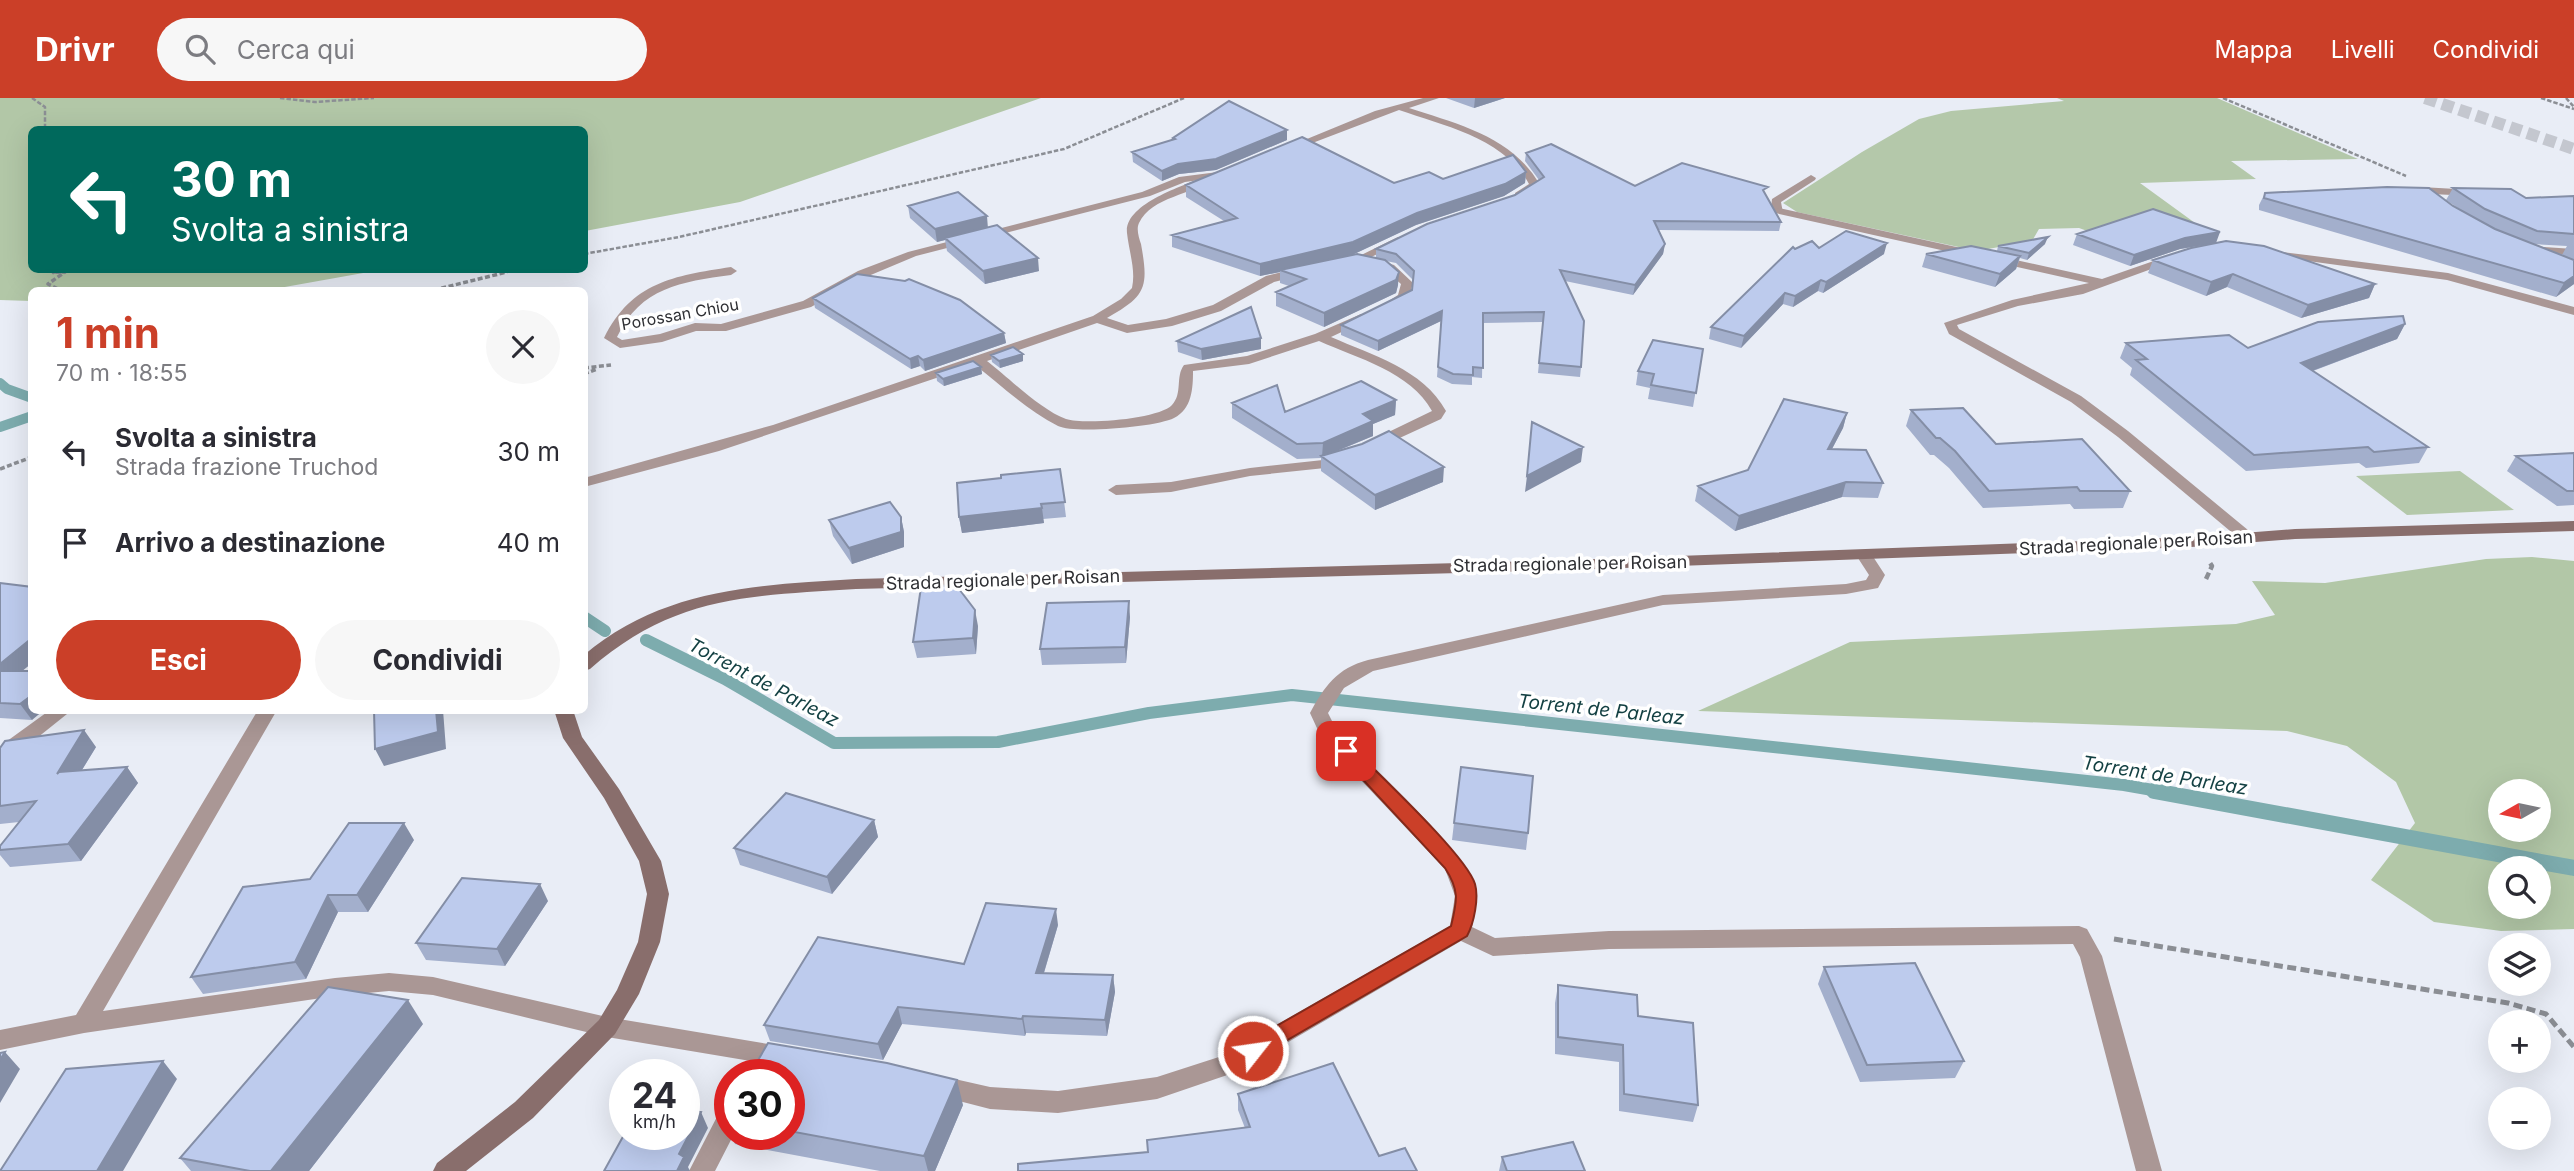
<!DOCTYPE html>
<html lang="it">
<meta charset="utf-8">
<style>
body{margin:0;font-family:Inter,sans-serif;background:#f7f7f7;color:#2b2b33;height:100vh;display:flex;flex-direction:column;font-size:26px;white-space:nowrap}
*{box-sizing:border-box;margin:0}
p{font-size:23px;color:#7c7c81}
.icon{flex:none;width:38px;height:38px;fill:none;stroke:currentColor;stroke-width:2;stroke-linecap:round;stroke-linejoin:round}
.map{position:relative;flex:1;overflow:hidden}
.side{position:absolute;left:28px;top:189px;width:560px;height:427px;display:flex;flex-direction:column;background:#fff;border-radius:10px;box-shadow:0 7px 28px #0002}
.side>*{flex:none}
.top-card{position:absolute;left:28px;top:28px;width:560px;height:147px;border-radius:10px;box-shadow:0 7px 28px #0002;background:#00695c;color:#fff;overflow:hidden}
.needle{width:46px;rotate:261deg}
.tools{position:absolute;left:2488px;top:681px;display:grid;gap:14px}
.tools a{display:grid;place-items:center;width:63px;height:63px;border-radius:50%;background:#fff;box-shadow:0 7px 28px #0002;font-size:35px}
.speed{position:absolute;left:609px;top:961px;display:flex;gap:14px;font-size:35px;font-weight:700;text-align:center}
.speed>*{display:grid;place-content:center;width:91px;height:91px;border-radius:50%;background:#fff;box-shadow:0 7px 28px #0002;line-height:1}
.speed small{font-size:18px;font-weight:400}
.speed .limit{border:10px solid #d22;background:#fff;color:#111}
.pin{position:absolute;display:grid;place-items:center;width:60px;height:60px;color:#fff;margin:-30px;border-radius:14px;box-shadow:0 4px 10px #0006}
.me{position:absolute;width:77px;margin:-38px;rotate:60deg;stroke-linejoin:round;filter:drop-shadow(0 0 5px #0008)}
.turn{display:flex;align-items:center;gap:24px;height:147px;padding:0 28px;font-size:32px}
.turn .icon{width:91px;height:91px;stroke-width:2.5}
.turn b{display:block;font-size:49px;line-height:60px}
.round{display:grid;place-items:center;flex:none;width:74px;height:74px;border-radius:37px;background:#f7f7f7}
.overview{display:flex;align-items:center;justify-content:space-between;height:119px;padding:0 28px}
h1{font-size:42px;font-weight:700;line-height:52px;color:#cb3f28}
.primary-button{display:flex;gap:14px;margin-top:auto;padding:14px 28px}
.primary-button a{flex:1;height:80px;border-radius:42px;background:#cb3f28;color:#fff;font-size:28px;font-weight:700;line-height:80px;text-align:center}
.primary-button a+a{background:#f7f7f7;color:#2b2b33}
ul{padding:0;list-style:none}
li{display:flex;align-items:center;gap:21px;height:91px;padding:0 28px}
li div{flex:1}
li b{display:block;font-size:26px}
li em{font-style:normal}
header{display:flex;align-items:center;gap:42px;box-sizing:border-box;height:98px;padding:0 35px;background:#cb3f28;color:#fff}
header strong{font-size:33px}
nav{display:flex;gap:38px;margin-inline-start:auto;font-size:24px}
.search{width:490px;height:63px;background:#f7f7f7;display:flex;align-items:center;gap:18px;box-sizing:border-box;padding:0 24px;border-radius:38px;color:#7c7c81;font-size:26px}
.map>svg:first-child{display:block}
</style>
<header>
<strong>Drivr</strong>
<div class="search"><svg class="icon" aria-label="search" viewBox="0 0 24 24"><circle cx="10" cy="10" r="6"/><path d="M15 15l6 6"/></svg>Cerca qui</div>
<nav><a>Mappa</a><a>Livelli</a><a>Condividi</a></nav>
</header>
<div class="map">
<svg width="2574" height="1073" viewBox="0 0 2574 1073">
<rect width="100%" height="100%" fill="#e9edf6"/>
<path fill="#b4c8aa" d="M2057,0H2217L2358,61L2231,63L2256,81L2140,85L2213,138L2093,135L2079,130L2039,131L2032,143L1977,153L1797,114L1783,105L1862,54L1919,21L1951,13L2064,3Z
M2460,373L2514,412L2407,417L2356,378Z"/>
<path fill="#b2c7a7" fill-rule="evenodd" d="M0,0H1041L740,104L585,133L584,32H32V172H380L268,192H32L31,203L0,202Z
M2532,459L2574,463V831L2501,833L2434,824L2371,782L2415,725L2396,684L2347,648L2287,633L1698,613L1850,544L2236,526L2275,517L2252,483L2325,485L2486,461ZM2501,693H2539V732H2501ZM2501,770H2539V808H2501Z"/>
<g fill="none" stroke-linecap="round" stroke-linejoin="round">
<path stroke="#7dacae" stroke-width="10" d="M0,285L7,291L32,300
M0,329L32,318"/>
<path stroke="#7dacae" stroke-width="12" d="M584,519L605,533
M646,542L725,581L834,645L998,644L1149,615L1292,597L2124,687L2164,694"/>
<path stroke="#7dacae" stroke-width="16" d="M2154,693L2574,770"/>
<path stroke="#c4c7cf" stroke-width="12" stroke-dasharray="12 6" stroke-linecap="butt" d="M2425,0L2574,51"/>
<path stroke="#8b8e94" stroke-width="2.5" stroke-dasharray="4.5 2" stroke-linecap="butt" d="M32,0L45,9V32
M280,0L315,4L374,0
M2223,0L2406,78
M2541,0L2574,11
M2566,0L2574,9
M584,156L679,139L1064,51L1184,0
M55,172L53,175L65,174L63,175
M500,175L513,172"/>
<path stroke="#8b8e94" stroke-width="3.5" stroke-dasharray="5 2.5" stroke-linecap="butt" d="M54,174H65L48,186L60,192
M434,192L507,174
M584,270L611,267
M584,276L597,271
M0,371L32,359"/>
<path stroke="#8b8e94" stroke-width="4.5" stroke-dasharray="7 3.5" stroke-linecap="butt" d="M2206,481L2212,468L2210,465"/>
<path stroke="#8b8e94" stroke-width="5" stroke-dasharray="9 4.5" stroke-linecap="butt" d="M2114,841L2508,905L2546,916L2574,949"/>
<path fill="#aa9795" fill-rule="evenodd" d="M1218,74L1223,77L1222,79L1185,84L1150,98L916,158L866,179L811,209L726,233H696L662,244L620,250L604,240C632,184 673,178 731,169L737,173L731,177C681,184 641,189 617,239L622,242L660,236L695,225L721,226L803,203L858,173L908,154L1142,94L1179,79Z
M1811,77L1816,80L1815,82L1781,104L1783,115H1775L1771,111L1772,101Z
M2529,148L2574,151V157L2525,153L2523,151Z"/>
<path fill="#aa9795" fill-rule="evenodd" d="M1423,0H1439L1409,10C1458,26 1513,39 1540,87L1539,89L1523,99H1515V95L1529,86C1504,40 1445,28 1399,12L1294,52L1285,50L1375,13Z
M1204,79L1213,81C1193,97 1152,98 1139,125C1136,131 1139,140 1141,146C1149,190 1146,198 1107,220L1128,227L1166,221L1213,207L1266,178L1302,169L1308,173L1306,176L1274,184L1221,213L1172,228L1127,235L1097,225L987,263C1009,280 1041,312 1066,321C1085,327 1159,321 1172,307C1183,295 1175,279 1184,267L1247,258L1315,236L1361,216L1367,220L1365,223L1331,239C1372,257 1423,271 1446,313L1441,321L1380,349H1370L1368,346L1370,343L1432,313C1411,274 1357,260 1319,243L1249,266L1193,273C1193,290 1192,311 1174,320C1157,329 1074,336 1058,328C1028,313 1002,288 975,267L719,353L584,389V380L773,327L1093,218L1121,201L1132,190C1136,172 1129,154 1127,135C1124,106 1183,88 1204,79Z
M2421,89L2474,92L2479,95L2474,98L2431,96L2433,99L2428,102L2416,92Z
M1779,110L2102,181L2168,158H2176V162L2083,196L2018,208L1957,227L1959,231L2081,298L2128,333L2254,437L2256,440L2254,443H2242L2118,339L2071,304L1949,236L1944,225L2012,202L2089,185L1775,115V111Z
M1398,139L1404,142L1402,144L1361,164L1351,162Z
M2275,153L2448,175L2574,209V217L2447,182L2271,158V154Z
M1380,163L1394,167L1413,185L1408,202L1387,212L1381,208L1398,197L1401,186L1386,173L1376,169V165Z
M1343,356L1350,360L1348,363L1325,370L1250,378L1171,394L1116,397L1108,392L1116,387L1171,384L1250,370L1323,362Z
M1864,452L1870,454L1885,477L1878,490L1846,496L1663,507L1373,573L1344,590L1328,615L1337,633C1368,665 1466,753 1475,791C1478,804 1474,817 1472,829L1495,840L1609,833L2079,828L2087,831L2102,858L2162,1073H2136L2080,859L2073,846L1609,851L1493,858L1461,843L1239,973L1157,1001L1058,1015L990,1011L928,995L925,988L928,981L937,977L990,989L1058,993L1157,979L1222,958L1450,828L1455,798L1445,771L1322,641L1310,615C1324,589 1337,570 1368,562L1663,497L1846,486L1866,482L1869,477L1856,457Z
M50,612H72L17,656L7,669L0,671V650L3,646Z
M258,612H277L103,913L335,880L389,875L433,879L607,919L786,949L795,952L798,959L795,966L786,969L607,939L433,897L389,893L335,898L84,935L0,952V932L76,917Z
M730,1008V1036H734L715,1073H689L721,1011Z"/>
<path fill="#896e6c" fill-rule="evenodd" d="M2574,423V433L2295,441L2191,449L1569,472L856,491C749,498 675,497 590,571L584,573V557C663,490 757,487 856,481L1569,462L2191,439L2295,431Z
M554,612H573L582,639L619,691L661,763L669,796L660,844L639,896L615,936L533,1020L466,1073H433L437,1065L515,1004L599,922L617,892L638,844L647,796L639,763L604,700L563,640Z"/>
</g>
<path fill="#a3afcc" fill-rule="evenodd" d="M1446,0H1505L1474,10Z
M1173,40L1287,42L1216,72L1179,76L1162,83L1133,64L1132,54L1173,42Z
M1526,55L1635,88L1766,97L1781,124L1779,133L1658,132L1665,146L1663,156L1633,197L1565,183L1581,269L1580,279L1538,275L1543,224L1483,225L1482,280L1472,279V287L1452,286L1437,279L1441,223L1378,253L1341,237V227L1412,192L1413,182L1396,165L1386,163L1398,187L1396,195L1324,229L1276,208V194L1289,188L1280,185V174L1260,178L1172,149V137L1224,123L1186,99V87L1394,85L1526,74L1525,85L1504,98L1416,127L1352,157L1376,160V151L1515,97L1539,82L1525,63Z
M2453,90L2526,100L2574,98V186L2556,199L2259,112V107L2265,95L2453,108L2464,114L2446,102ZM2533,146L2567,148L2562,157Z
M908,108L988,129L1039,173L985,186L947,153L945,142L937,144L910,120Z
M2077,136L2216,145L2375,186L2369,200L2301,220L2227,189L2206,198L2148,175L2153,162L2212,146L2180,151L2130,168L2073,147Z
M2045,146L2027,162L2020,160L2016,171L1995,189L1922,169L1926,156L1997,153L1998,148Z
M1819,150L1884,156L1823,195L1818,193L1793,209L1783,206L1741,250L1709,241L1711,229Z
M813,200L1004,235L1006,245L925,273L920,268L911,271L815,210Z
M2405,226L2397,241L2313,273L2428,349L2419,365L2366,370L2359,365L2246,373L2130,277L2132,270L2120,260L2126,245L2248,250Z
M1261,240V251L1202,262L1178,254L1177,243Z
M1703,251L1693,309L1648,301L1650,290L1636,287L1638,273Z
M991,257L1023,263L1000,270L992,264Z
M981,269L982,276L944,288L937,283L936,275Z
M1396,302L1395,317L1373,326V338L1335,354L1443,384L1375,412L1321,373V360L1297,361L1232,320V305L1285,314Z
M1911,312L1996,346L2130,393L2123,410L2074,411L2070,406L1983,410L1949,370L1934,357H1930L1906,328Z
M1847,315L1843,330L1832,351L1883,385L1878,400L1842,399L1735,433L1695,403L1698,388L1748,372Z
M2574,355V407L2557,408L2507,373L2516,358Z
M1060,371L1066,419L1043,421L1044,425L962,435L959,419L1001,380Z
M901,419L904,434V449L852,466L833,438L829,422Z
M0,485L22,573L32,622L0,620Z
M1130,519L1126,565L1042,567L1040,551Z
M978,528L976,556L917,560L913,544Z
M96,649L82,672L127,669L138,685L81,763L10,769L0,757V748L19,724L0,726V650Z
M874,722L878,739L832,796L740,767L734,750Z
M1454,725L1528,735L1526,752L1452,742Z
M414,742L368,814H338L306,881L203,896L191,879L310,781Z
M548,803L505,868L426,862L416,845Z
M1058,827L1044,875L1113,877L1115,894L1107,938L1026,935L1025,938L902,926L883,962L770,943L764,927L964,866Z
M1824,869L1964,963L1955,980L1860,984L1818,886Z
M1558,887L1638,918L1698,1007L1693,1024L1619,1013V964L1555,956V905Z
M423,926L309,1073H191L180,1060Z
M789,976L963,1007L935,1073H880L735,1046L731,1036H789Z
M1238,996L1379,1058L1148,1054L1245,1030L1238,1012Z
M730,1012V1034L725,1021Z
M1502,1059L1585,1073H1499Z"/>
<path fill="#848ea6" d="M1475,0H1505L1474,10Z
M1287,32V42L1216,72L1179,76L1162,83V73L1178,66Z
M1526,74L1525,85L1504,98L1416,127L1352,157L1280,172V174L1260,178V166L1417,115Z
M987,118L988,131L945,140V142L937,144L935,131Z
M2220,134L2216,145L2180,151L2130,168L2134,157L2185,140Z
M2048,139L2045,146L2027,162L2029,155Z
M1887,145L1884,156L1823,195L1826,184Z
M1665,146L1663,156L1633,197L1635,187Z
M2020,158L2016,171L1995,189L2000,176Z
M1038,160L1039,173L985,186L983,173Z
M1399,174L1398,187L1396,195L1324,229V215Z
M2233,176L2227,189L2206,198L2211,184Z
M2574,178V186L2556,199L2564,185Z
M1821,182L1818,193L1793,209L1795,198Z
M2375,186L2369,200L2301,220L2308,207Z
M1785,195L1783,206L1741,250L1744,238Z
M1442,213L1441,223L1378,253V243Z
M2405,226L2397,241L2293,280L2301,265Z
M1004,235L1006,245L925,273L923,262Z
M1261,240V251L1202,262L1201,251Z
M1023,256V263L1000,270L999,263Z
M918,258L920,268L911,271L910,261Z
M981,269L982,276L944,288L943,281Z
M1396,302L1395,317L1373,326V338L1322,359L1323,345L1363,316Z
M1847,315L1843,330L1824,366L1828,351Z
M1583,349L1581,364L1525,394L1527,378Z
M1444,369L1443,384L1375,412V397Z
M1846,384L1842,399L1735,433L1739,418Z
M1042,410L1044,425L962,435L959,419Z
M901,419L904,434V449L852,466L849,450Z
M1129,503L1130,519L1126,565L1125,549Z
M975,512L978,528L976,556L973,540Z
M32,540V565L4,588L0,583V566Z
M32,597V612H44L32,622L20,606Z
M436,612H443L446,651L384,668L375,651Z
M84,632L96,649L69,693L57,676Z
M127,669L138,685L81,763L68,746Z
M874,722L878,739L832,796L827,779Z
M404,725L414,742L368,814L357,797Z
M540,786L548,803L505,868L497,851Z
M328,797L338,814L306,881L295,864Z
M1056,811L1058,827L1039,891L1036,875Z
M1113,877L1115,894L1107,938L1105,922Z
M408,902L423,926L309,1073H271Z
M898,909L902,926L883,962L878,946Z
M1023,918L1026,935L1025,938L1022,921Z
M5,954L20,971L0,1005V962Z
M163,963L177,981L123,1073H97Z
M957,982L963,1007L935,1073H928L924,1058Z
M701,1014L708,1030L688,1069L690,1073H677L679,1056Z"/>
<path fill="#bdcbed" stroke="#848ea6" stroke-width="2" d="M1229,3L1287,32L1216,61L1178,66L1162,73L1132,54L1175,41L1173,40Z
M1302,39L1394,85L1429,74L1443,81L1513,57L1526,74L1505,86L1417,115L1353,144L1260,166L1172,137L1237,120L1186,87Z
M1551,46L1635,88L1682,65L1768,89L1763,92L1781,124L1654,123L1665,146L1635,187L1560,172L1584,223L1581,269L1539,265L1544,214L1483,215V270L1473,269V277L1453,276L1438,269L1442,213L1378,243L1341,227L1412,192L1414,173L1396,156L1376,151L1427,126L1515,97L1544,79L1526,55Z
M2387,89L2429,90L2453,108L2495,131L2574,162V178L2564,185L2264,100L2265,95Z
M2453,90L2511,91L2526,100L2574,98V136L2537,133L2485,111Z
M958,94L987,118L935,131L908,108Z
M2153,111L2220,134L2185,140L2134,157L2077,136Z
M997,127L1038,160L983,173L945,140Z
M1846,133L1887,145L1826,184L1821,182L1795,198L1785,195L1744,238L1711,229L1793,149L1795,151L1812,143L1819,150Z
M2048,139L2029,155L1998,148Z
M2226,143L2264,148L2375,186L2308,207L2233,176L2211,184L2153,162L2191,150Z
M1971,148L2020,158L2000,176L1926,156Z
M1357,156L1385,162L1399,174L1396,182L1324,215L1276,194L1306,181L1280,172Z
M857,176L905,183L909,181L960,202L1004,235L923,262L918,258L910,261L813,200Z
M1251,209L1261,240L1201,251L1177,243Z
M2403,218L2405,226L2301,265L2428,349L2374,354L2368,349L2254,357L2136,262L2147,261L2126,245L2229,237L2248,250L2318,224Z
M1653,242L1703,251L1696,295L1651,287L1654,276L1638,273Z
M1013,249L1023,256L999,263L991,257Z
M973,263L981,269L943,281L936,275Z
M1361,283L1396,302L1363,316L1373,323L1323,345L1297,346L1232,305L1277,287L1285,314Z
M1784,301L1847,315L1828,351L1866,352L1883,385L1846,384L1739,418L1698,388L1748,372Z
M1963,310L1996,346L2082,341L2130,393H2080L2077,389L1989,393L1955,353L1940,340H1936L1911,312Z
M1532,324L1583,349L1527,378Z
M1389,333L1444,369L1375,397L1321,358L1362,346Z
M2574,355V393H2567L2516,358Z
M1060,371L1065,404L1041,406L1042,410L959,419L957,385L1001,380V377Z
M890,404L901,419V434L849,450L829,422Z
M0,485L32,489V540L0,566Z
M956,487L975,512L973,540L913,544L921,489Z
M1129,503L1125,549L1040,551L1047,505Z
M0,573H32V597L20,606L0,605Z
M374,612H436L438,634L375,651Z
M84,632L57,676L59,674L127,669L68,746L0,752V748L36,703L0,708V650L5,643Z
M1461,669L1533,678L1528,735L1454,725Z
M786,695L874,722L827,779L734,750Z
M349,725H404L357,797H328L295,864L191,879L243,789L310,781Z
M462,780L540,786L497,851L416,845Z
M986,805L1056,811L1036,875L1113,877L1105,922L1023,918L1022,921L898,909L878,946L764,927L818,839L964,866Z
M1915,865L1964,963L1867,967L1824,869Z
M1558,887L1637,897L1638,918L1693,925L1698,1007L1624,996L1623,947L1558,939Z
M328,889L408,902L271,1073H250L180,1060Z
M768,945L887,965L957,982L924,1058L789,1033V976H750Z
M5,954L0,962V955Z
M163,963L97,1073H0L66,971Z
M1333,965L1379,1058L1405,1050L1417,1073H1018V1066L1148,1054L1147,1042L1250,1029L1238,996Z
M684,1012L701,1014L679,1056L684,1059L677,1073H604L625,1035V1036H684Z
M730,1012V1022L725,1021Z
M1573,1044L1585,1073H1507L1502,1059Z"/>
<path fill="#cb3f28" stroke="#84291a" stroke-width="2" d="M1346,647L1352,649C1377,675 1466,757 1475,786C1479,800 1474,825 1467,838L1253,962L1245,959L1242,953L1245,946L1451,828C1457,803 1460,793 1445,770L1340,657L1337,653L1340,649Z"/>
<g text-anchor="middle" stroke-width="7" stroke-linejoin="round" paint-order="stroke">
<g font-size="16" fill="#2f3034" stroke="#fff">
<text transform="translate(680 216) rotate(-10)" y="6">Porossan Chiou</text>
</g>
<g font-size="18" fill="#2f3034" stroke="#fff">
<text transform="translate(2136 445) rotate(-3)" y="6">Strada regionale per Roisan</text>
<text transform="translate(1570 466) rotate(-1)" y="6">Strada regionale per Roisan</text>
<text transform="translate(1003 482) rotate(-2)" y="6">Strada regionale per Roisan</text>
</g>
<g font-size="19" font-style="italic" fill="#144143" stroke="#fff">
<text transform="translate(764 584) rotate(28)" y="7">Torrent de Parleaz</text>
<text transform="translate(1601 611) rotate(6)" y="7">Torrent de Parleaz</text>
<text transform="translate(2165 677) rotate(9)" y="7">Torrent de Parleaz</text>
</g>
</g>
</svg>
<div class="tools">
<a><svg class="needle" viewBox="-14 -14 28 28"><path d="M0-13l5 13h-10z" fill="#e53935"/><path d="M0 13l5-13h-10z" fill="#7c7c81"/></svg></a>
<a><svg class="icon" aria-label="search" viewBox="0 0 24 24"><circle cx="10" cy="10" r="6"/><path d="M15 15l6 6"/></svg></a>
<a><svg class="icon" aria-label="layers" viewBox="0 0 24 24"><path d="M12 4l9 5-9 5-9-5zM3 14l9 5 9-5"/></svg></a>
<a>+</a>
<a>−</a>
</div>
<div class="speed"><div>24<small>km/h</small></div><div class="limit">30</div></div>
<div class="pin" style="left:1346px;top:653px;background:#d93025"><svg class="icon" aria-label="arrive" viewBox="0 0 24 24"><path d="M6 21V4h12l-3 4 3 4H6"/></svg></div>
<svg class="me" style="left:1253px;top:953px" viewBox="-20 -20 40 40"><circle r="17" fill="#cb3f28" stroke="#fff" stroke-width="3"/><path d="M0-11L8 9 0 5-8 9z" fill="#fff"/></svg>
<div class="top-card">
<div class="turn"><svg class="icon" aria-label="left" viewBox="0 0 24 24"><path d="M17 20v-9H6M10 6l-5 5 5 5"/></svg><div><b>30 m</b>Svolta a sinistra</div></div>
</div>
<section class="side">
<div class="overview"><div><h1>1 min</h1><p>70 m · 18:55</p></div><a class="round"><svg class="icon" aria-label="close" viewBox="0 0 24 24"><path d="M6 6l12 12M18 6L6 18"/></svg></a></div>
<ul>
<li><svg class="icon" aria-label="left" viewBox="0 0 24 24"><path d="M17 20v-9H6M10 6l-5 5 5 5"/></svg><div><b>Svolta a sinistra</b><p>Strada frazione Truchod</p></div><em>30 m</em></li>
<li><svg class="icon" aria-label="arrive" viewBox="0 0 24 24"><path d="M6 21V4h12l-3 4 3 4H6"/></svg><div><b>Arrivo a destinazione</b></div><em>40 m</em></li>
</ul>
<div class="primary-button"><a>Esci</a><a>Condividi</a></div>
</section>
</div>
